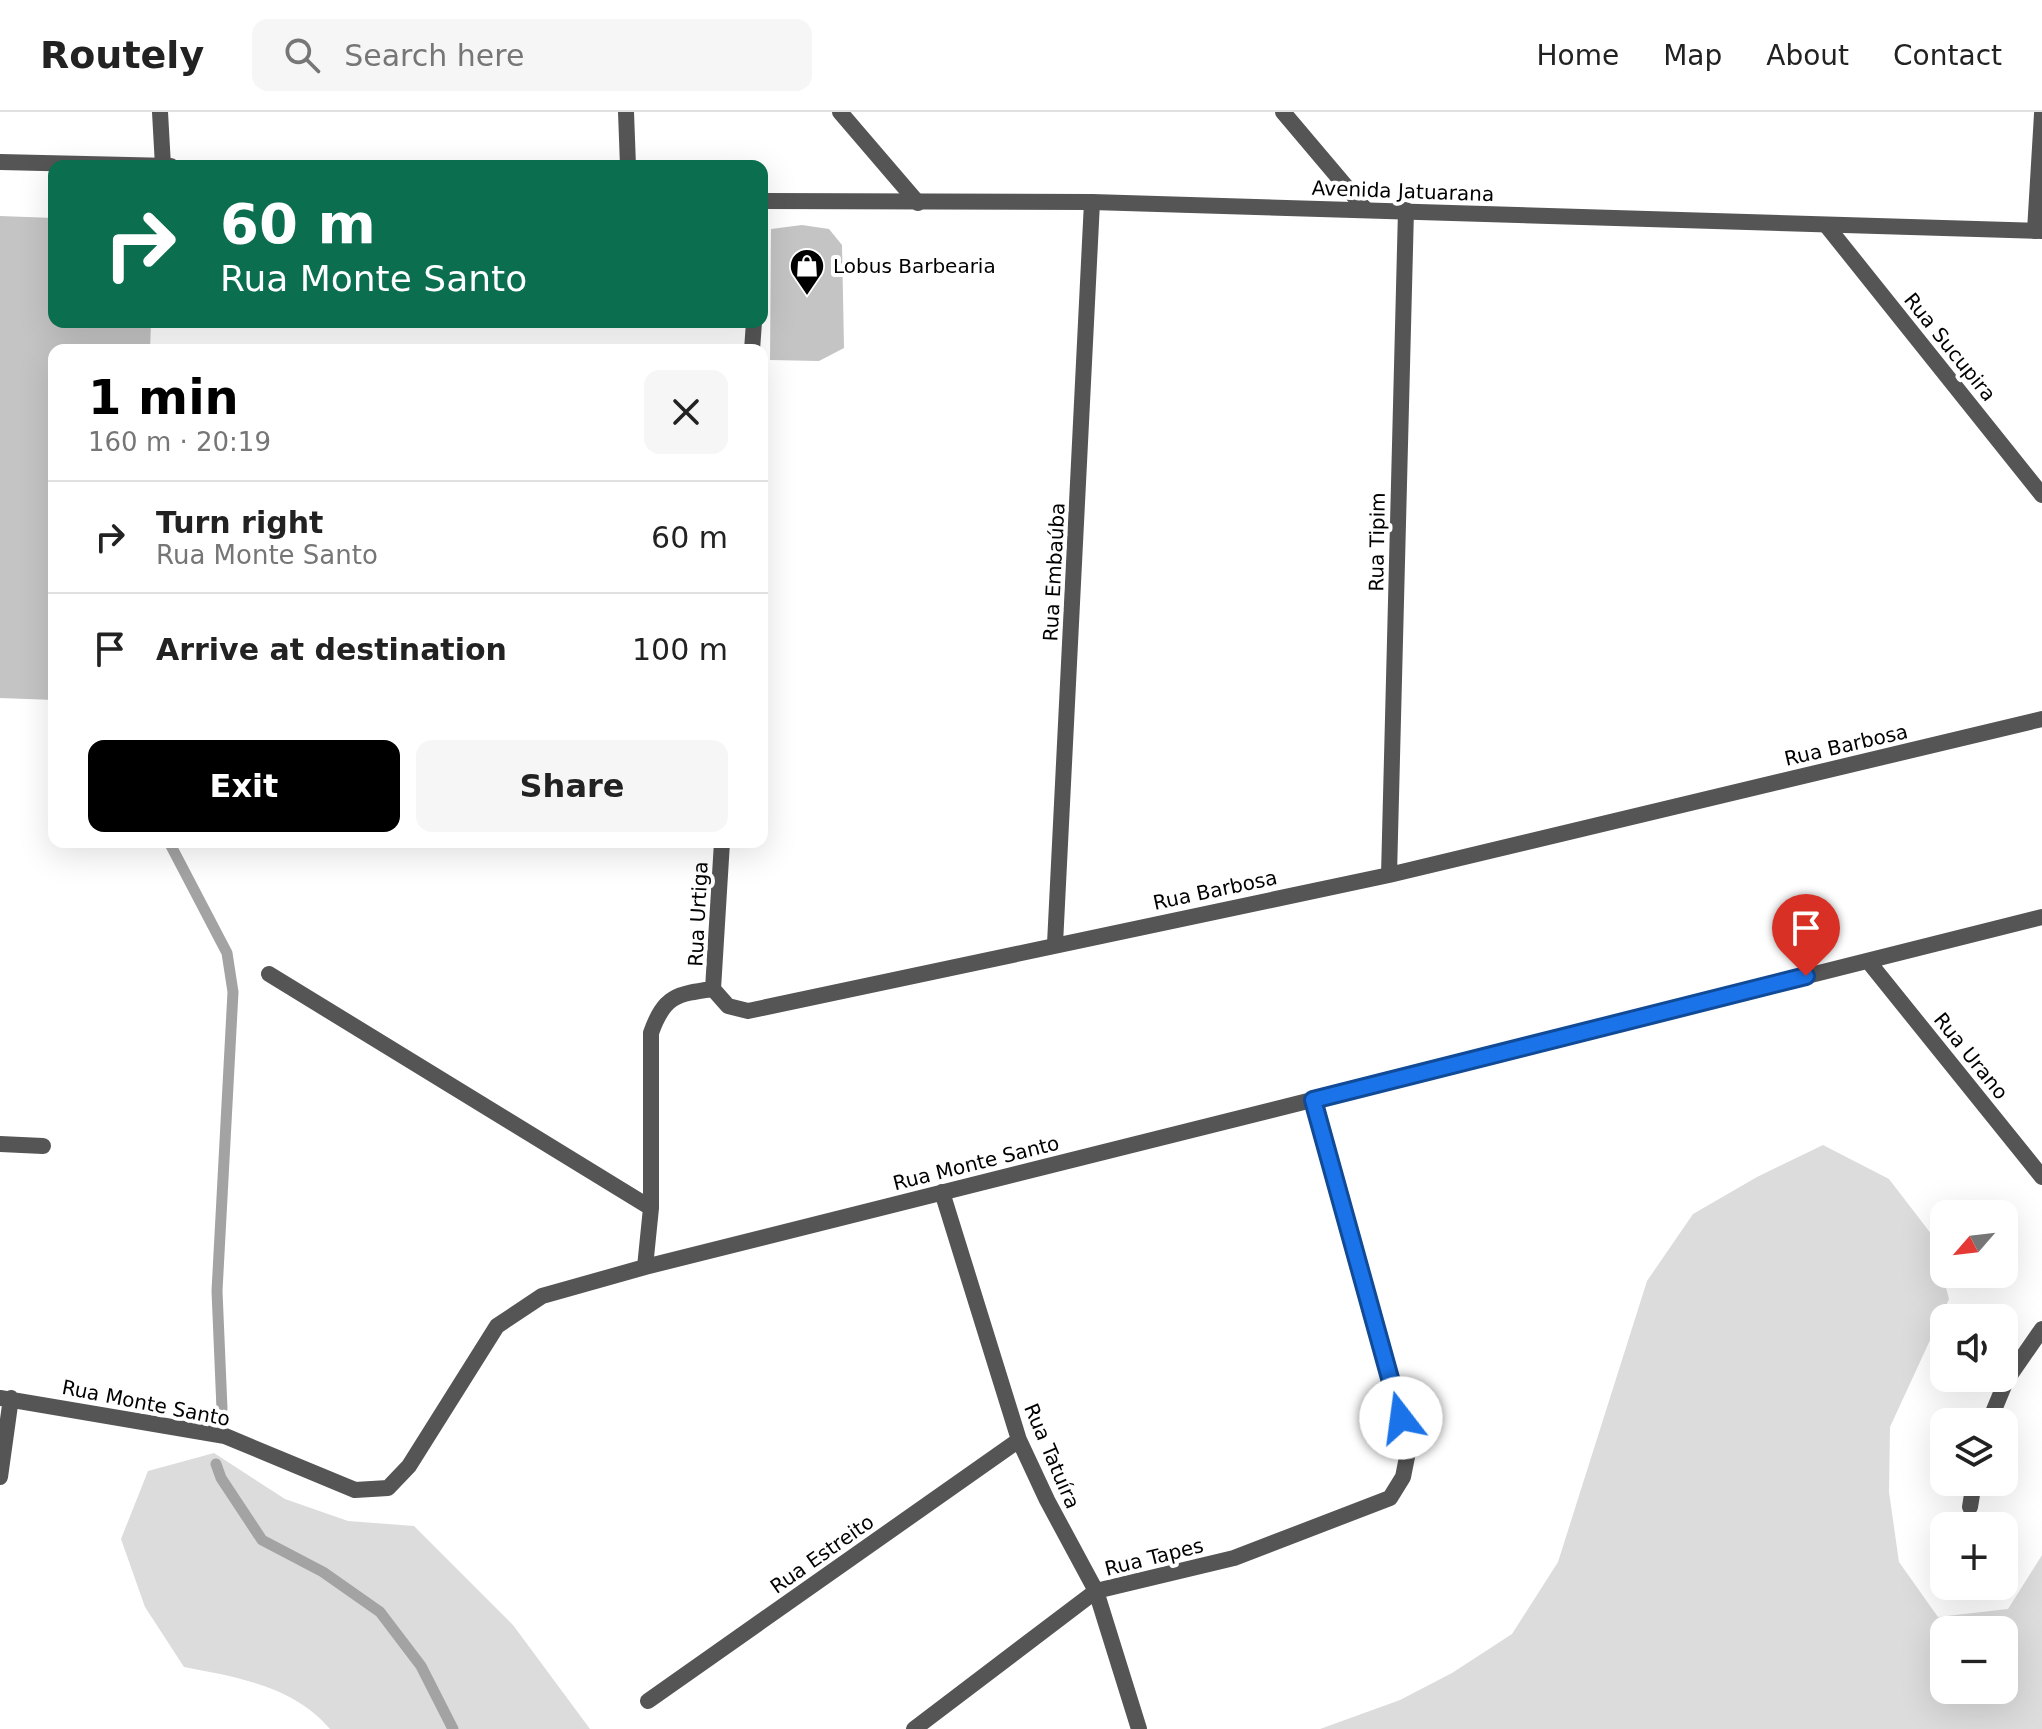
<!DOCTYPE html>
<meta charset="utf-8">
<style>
body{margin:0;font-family:"DejaVu Sans",sans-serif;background:#f6f6f6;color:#222;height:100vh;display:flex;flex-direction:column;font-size:30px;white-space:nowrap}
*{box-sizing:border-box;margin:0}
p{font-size:26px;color:#767676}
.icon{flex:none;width:44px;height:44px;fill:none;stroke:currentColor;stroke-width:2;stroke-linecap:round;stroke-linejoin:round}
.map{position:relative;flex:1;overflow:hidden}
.side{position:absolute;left:48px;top:232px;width:720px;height:504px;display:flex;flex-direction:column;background:#fff;border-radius:16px;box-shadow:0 8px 32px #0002}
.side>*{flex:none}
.banner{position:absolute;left:48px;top:48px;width:720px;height:168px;border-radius:16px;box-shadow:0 8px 32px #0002;background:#0b6e4f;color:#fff;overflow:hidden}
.needle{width:52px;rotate:242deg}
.controls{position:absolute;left:1930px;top:1088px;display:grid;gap:16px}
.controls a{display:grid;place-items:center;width:88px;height:88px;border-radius:16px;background:#fff;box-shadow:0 8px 32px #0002;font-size:40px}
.pin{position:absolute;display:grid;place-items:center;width:68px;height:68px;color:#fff;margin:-82px -34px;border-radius:50% 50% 50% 0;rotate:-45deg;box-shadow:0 0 8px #0007}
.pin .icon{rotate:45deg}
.me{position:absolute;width:88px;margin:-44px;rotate:345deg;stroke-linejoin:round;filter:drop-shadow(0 0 6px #0008)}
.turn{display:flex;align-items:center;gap:28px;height:168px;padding:0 40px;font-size:36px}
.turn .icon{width:104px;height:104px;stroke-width:2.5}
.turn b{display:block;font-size:56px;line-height:68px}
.round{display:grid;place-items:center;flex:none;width:84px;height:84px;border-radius:16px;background:#f6f6f6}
.overview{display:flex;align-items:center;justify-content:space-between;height:136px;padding:0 40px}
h1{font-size:48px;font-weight:600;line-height:60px;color:#000}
.cta{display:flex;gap:16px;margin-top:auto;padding:16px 40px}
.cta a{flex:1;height:92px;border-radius:16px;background:#000;color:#fff;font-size:32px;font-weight:600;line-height:92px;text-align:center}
.cta a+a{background:#f6f6f6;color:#222}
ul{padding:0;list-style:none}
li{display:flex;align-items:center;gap:24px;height:112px;padding:0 40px;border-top:2px solid #e0e0e0}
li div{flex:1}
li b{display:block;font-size:30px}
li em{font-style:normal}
header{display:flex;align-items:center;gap:48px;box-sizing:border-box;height:112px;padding:0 40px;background:#fff;border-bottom:2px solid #e0e0e0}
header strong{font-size:38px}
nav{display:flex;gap:44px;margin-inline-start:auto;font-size:28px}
.search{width:560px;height:72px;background:#f6f6f6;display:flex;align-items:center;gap:20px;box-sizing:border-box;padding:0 28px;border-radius:16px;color:#767676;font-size:30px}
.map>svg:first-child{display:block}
</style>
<header>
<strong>Routely</strong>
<div class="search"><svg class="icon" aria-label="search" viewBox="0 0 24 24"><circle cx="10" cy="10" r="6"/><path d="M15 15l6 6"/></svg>Search here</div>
<nav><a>Home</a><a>Map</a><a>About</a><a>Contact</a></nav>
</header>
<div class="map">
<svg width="2042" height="1617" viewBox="0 0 2042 1617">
<rect width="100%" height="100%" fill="#fff"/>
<path fill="#dcdcdc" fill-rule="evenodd" d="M1823,1033L1889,1067L1932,1123L1949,1187L1890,1315L1889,1380L1899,1450L1938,1505L2008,1497L2042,1443V1617H1320L1400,1588L1452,1561L1512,1522L1558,1450L1647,1169L1693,1102L1757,1065ZM1944,1518H2004V1578H1944Z
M214,1341L285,1387L348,1409L414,1414L513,1513L590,1617H330C294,1574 236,1565 184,1555L145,1495L121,1427L148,1359Z"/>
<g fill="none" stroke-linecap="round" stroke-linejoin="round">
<path stroke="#a3a3a3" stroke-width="11" d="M169,730L227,841L233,880L217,1179L222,1297
M216,1352L221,1366L262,1428L323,1460L380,1500L421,1554L453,1617"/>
</g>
<path fill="#c4c4c4" d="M0,104L54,106V210H151L150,238H54V588L0,586Z
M802,113L829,117L842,133L844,236L819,249L770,248L771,117Z"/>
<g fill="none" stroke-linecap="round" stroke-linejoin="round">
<path stroke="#555" stroke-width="16" d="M626,0L628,54
M0,1032L43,1034"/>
<path stroke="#555" stroke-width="16" d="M160,0L163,54
M840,0L918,91
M1283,0L1365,97
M1826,113L2042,383
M2035,119L2042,2
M752,238L754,210
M1389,763L1406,98
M1055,832L1092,90
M1868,849L2042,1065
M269,862L651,1096
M713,877L728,894L748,899L1389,763L2042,607
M713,877L722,730
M942,1080L1019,1328L1047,1388L1096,1479L1139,1617
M645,1155L651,1096V921C664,884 676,882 713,877
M0,1286L225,1324L355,1378L388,1376L409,1354L497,1214L542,1184L645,1155L2042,805
M1989,1310L2006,1269L2042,1217
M0,1365L11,1286
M1970,1395L1974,1370
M648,1589L1019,1328
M914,1617L1096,1479L1234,1446L1390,1386L1403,1365L1409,1335L1313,988"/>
<path stroke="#555" stroke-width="16" d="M0,50L171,54
M762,89L1092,90L2042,119"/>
</g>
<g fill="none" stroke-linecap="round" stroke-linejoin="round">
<defs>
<path id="route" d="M1401,1306L1313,988L1806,864"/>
</defs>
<use href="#route" stroke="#114b97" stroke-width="20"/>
<use href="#route" stroke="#1a73e8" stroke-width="14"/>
</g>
<defs>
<symbol id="shop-pin" viewBox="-11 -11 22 30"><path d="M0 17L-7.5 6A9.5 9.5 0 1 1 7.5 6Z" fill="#000" stroke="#fff"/><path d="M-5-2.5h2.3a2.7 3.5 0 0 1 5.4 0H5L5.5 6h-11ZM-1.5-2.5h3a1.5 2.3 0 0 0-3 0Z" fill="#fff"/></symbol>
</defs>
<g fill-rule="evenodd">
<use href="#shop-pin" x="787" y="134" width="40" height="54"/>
</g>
<g text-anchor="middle" stroke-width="8" stroke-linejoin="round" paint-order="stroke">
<g font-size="20" fill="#000" stroke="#fff">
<text transform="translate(1403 79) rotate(2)" y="7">Avenida Jatuarana</text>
<text transform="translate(1950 235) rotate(51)" y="7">Rua Sucupira</text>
<text transform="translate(1377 430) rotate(-89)" y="7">Rua Tipim</text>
<text transform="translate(1054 460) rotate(-87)" y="7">Rua Embaúba</text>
<text transform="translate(1846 633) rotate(-13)" y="7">Rua Barbosa</text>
<text transform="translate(1215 778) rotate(-12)" y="7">Rua Barbosa</text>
<text transform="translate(698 802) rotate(-87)" y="7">Rua Urtiga</text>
<text transform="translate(1971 944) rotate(51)" y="7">Rua Urano</text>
<text transform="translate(976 1051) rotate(-14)" y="7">Rua Monte Santo</text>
<text transform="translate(146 1291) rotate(11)" y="7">Rua Monte Santo</text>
<text transform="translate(1052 1344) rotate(67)" y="7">Rua Tatuíra</text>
<text transform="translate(822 1442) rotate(-35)" y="7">Rua Estreito</text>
<text transform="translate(1154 1445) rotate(-14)" y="7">Rua Tapes</text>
</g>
<g font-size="20" fill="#000" stroke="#fff" text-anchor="start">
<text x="833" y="161">Lobus Barbearia</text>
</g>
</g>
</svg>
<div class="controls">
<a><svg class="needle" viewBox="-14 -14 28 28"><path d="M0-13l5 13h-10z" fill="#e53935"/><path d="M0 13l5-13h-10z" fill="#767676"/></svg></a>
<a><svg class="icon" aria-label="sound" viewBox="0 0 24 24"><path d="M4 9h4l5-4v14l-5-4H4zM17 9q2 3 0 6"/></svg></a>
<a><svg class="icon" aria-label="layers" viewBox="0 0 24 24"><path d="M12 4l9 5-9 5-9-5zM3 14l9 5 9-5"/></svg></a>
<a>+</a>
<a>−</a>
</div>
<div class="pin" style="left:1806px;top:864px;background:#d93025"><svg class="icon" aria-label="arrive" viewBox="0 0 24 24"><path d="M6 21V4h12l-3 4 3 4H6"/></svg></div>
<svg class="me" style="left:1401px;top:1306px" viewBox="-20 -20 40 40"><circle r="19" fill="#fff"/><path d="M0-13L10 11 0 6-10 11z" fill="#1a73e8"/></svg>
<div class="banner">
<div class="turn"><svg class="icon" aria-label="right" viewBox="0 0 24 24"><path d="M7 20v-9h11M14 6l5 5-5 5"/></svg><div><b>60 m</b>Rua Monte Santo</div></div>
</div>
<section class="side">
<div class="overview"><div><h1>1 min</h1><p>160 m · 20:19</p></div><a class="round"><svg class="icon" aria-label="close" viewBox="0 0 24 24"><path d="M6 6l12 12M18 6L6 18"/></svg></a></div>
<ul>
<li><svg class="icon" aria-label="right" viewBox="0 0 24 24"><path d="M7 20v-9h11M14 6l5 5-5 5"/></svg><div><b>Turn right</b><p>Rua Monte Santo</p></div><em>60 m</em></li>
<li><svg class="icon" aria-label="arrive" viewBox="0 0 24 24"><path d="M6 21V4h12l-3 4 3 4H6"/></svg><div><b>Arrive at destination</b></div><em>100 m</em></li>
</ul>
<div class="cta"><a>Exit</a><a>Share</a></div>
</section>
</div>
